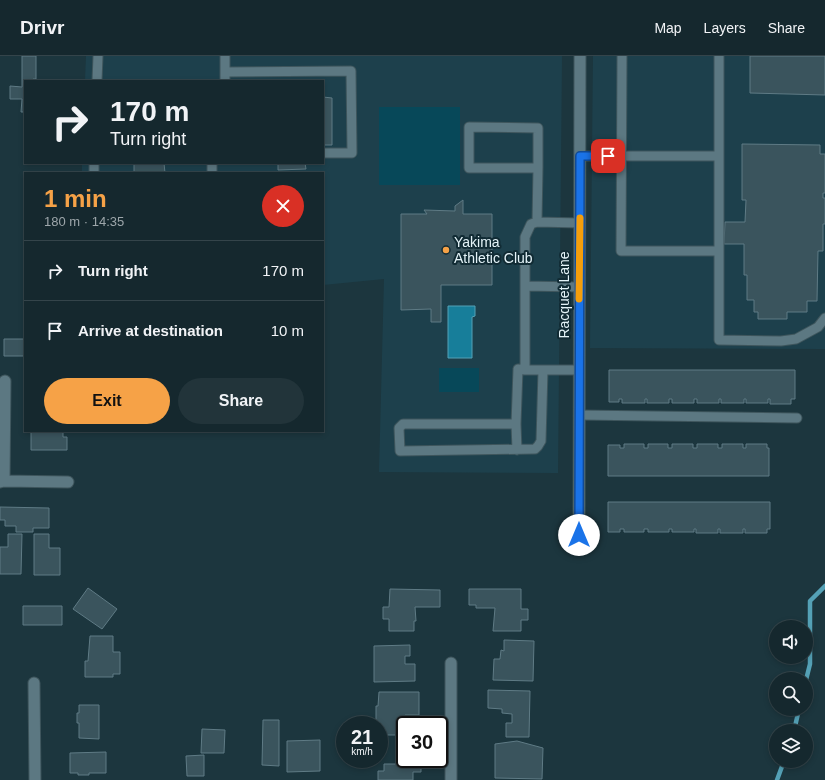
<!DOCTYPE html>
<meta charset="utf-8">
<style>
body{margin:0;font-family:Helvetica,sans-serif;background:#22343a;color:#f1f3f6;height:100vh;display:flex;flex-direction:column;font-size:15px;white-space:nowrap}
*{box-sizing:border-box;margin:0}
p{font-size:13px;color:#9da6aa}
.icon{flex:none;width:22px;height:22px;fill:none;stroke:currentColor;stroke-width:2;stroke-linecap:round;stroke-linejoin:round}
.map{position:relative;flex:1;overflow:hidden}
.side{position:absolute;left:24px;top:116px;width:300px;height:260px;display:flex;flex-direction:column;background:#15282e;border-radius:0px;box-shadow:0 2px 6px #0003,0 0 0 1px #34444a}
.side>*{flex:none}
.top-card{position:absolute;left:24px;top:24px;width:300px;height:84px;border-radius:0px;box-shadow:0 2px 6px #0003,0 0 0 1px #34444a;background:#15282e;color:#f1f3f6;overflow:hidden}
.buttons{position:absolute;left:769px;top:564px;display:grid;gap:8px}
.buttons a{display:grid;place-items:center;width:44px;height:44px;border-radius:50%;background:#15282e;box-shadow:0 2px 6px #0003,0 0 0 1px #34444a;font-size:20px}
.speed{position:absolute;left:336px;top:660px;display:flex;gap:8px;font-size:20px;font-weight:700;text-align:center}
.speed>*{display:grid;place-content:center;width:52px;height:52px;border-radius:50%;background:#15282e;box-shadow:0 2px 6px #0003,0 0 0 1px #34444a;line-height:1}
.speed small{font-size:10px;font-weight:400}
.speed .limit{border:2px solid #111;border-radius:6px;background:#fff;color:#111}
.pin{position:absolute;display:grid;place-items:center;width:34px;height:34px;color:#fff;margin:-17px;border-radius:8px;box-shadow:0 2px 6px #0006}
.me{position:absolute;width:44px;margin:-22px;rotate:0deg;stroke-linejoin:round;filter:drop-shadow(0 0 3px #0008)}
.turn{display:flex;align-items:center;gap:14px;height:84px;padding:0 20px;font-size:18px}
.turn .icon{width:52px;height:52px;stroke-width:2.5}
.turn b{display:block;font-size:28px;line-height:34px}
.round{display:grid;place-items:center;flex:none;width:42px;height:42px;border-radius:21px;background:#22343a}
.head{display:flex;align-items:center;justify-content:space-between;height:68px;padding:0 20px}
h1{font-size:24px;font-weight:800;line-height:30px;color:#f6a247}
.cta{display:flex;gap:8px;margin-top:auto;padding:8px 20px}
.cta a{flex:1;height:46px;border-radius:24px;background:#f6a247;color:#111;font-size:16px;font-weight:800;line-height:46px;text-align:center}
.cta a+a{background:#22343a;color:#f1f3f6}
ul{padding:0;list-style:none}
li{display:flex;align-items:center;gap:12px;height:60px;padding:0 20px;border-top:1px solid #34444a}
li div{flex:1}
li b{display:block;font-size:15px}
li em{font-style:normal}
header{display:flex;align-items:center;gap:24px;box-sizing:border-box;height:56px;padding:0 20px;background:#15282e;border-bottom:1px solid #34444a}
header strong{font-size:19px}
nav{display:flex;gap:22px;margin-inline-start:auto;font-size:14px}
.map>svg:first-child{display:block}
</style>
<header>
<strong>Drivr</strong>
<nav><a>Map</a><a>Layers</a><a>Share</a></nav>
</header>
<div class="map">
<svg width="825" height="724" viewBox="0 0 825 724">
<rect width="100%" height="100%" fill="#1c363e"/>
<path fill="#1d404c" d="M86,0H562L558,417L379,416L384,223L323,229V117H82V107H323V25H85Z
M593,0H825V293L590,292Z"/>
<path fill="#074859" d="M379,51H460V129H379Z
M439,312H479V336H439Z"/>
<path fill="#177e9a" stroke="#54a1b6" d="M448,250H475V260L472,261V302H448Z"/>
<g fill="none" stroke-linecap="round" stroke-linejoin="round">
<path stroke="#54a1b6" stroke-width="4.5" d="M806,624L810,608V545L825,530
M794,675L799,653
M777,724L784,705"/>
</g>
<path fill="#3a545d" stroke="#5f7b85" d="M22,0H36V23H33V25H25V56H21L22,43H10V30L22,31Z
M750,0H825V39L750,37Z
M323,41L332,42V89H323Z
M742,88L820,89V98H825V137H823V142H825V168H823V195H818L817,245H807V256H787V263H758V256H754V244H747V219H744V188H724L725,166H745L746,144H742Z
M134,107H164L165,117H134Z
M278,107H305L306,113L278,114Z
M463,144V158H492V229H441V266H431V253L401,254V158H427L424,154L455,155V150Z
M24,278H25V300H4V283H24Z
M609,314H795V343H791V348H770V343H768V347H746V343H744V347H721V343H719V347H697V343H694V347H672V343H669V347H647V343H645V347H622V343H619V346H609Z
M31,375H63V381H67V394H31Z
M624,388H644V392H648V388H668V392H672V388H693V392H697V388H718V392H722V388H743V392H746V388H767V392H769V420H608V389H620V392H624Z
M608,446H770V473H767V477H745V473H743V477H720V473H718V477H696V473H694V476H672V473H669V476H648V473H644V476H624V473H620V476H608Z
M0,451L49,452V472H33V476H16V470H5V464H0Z
M8,478H22L21,518H0V491H8Z
M34,478H49V492H60V519H34Z
M88,532L117,553L102,573L73,553Z
M390,533L440,534V551H415L416,565H414V575H389V563H383V551H389Z
M469,533H521V553H528V564H521V575H493L495,552H476V549H469Z
M23,550H62V569H23Z
M90,580H113V596H120V618H113V621H85V605H88Z
M504,584L534,585L533,625L493,624L494,603H500L501,594L504,595Z
M410,589V600H405V608H415V625L374,626V590Z
M488,634L530,635L529,681H506V667H512V658L502,657V653L488,652Z
M379,636H419V659H405V679H379V669H376V650H378Z
M79,649H99V683L79,682V667H77V657H79Z
M263,664H279V710L262,709Z
M202,673L225,674L224,697H201Z
M320,684V715L287,716V685Z
M517,685L543,692L542,723L495,722V688Z
M403,690H405V703H421V716H413V724H378V715H384V708H396V697H403Z
M106,696V717H89V719H78V717H70V697Z
M204,699V720H187L186,700Z"/>
<g fill="none" stroke-linecap="round" stroke-linejoin="round">
<defs>
<path id="service" d="M225,0V25
M622,0L621,195H719
M719,0V284L781,285L796,283L818,271L825,262
M225,16L351,15L352,97H323
M97,25L98,0
M469,71L538,72V112H469Z
M580,100H719
M212,107V117
M94,117V107
M537,166L538,112
M525,230V314H579
M579,231L525,230V181L531,168L537,166L580,167
M525,314L518,313L516,368H403L399,372L400,395L535,393L538,390L541,385L543,314
M579,359L797,362
M516,368L517,394"/>
<path id="minor" d="M4,425L5,325
M0,426L4,425L68,426
M579,479L580,0
M451,607V724
M34,627L35,724"/>
</defs>
<use href="#service" stroke="#3e555c" stroke-width="11"/>
<use href="#minor" stroke="#3e555c" stroke-width="13"/>
<use href="#service" stroke="#5c7882" stroke-width="9"/>
<use href="#minor" stroke="#5c7882" stroke-width="11"/>
</g>
<g fill="none" stroke-linecap="round" stroke-linejoin="round">
<defs>
<path id="route" d="M579,479L580,100H608"/>
</defs>
<use href="#route" stroke="#114b97" stroke-width="10"/>
<use href="#route" stroke="#1a73e8" stroke-width="7"/>
<path stroke="#f59e0b" stroke-width="7" d="M579,243L580,162"/>
</g>
<circle fill="#f6a247" stroke="#112b34" stroke-width="1.5" cx="446" cy="194" r="4"/>
<g text-anchor="middle" stroke-width="4" stroke-linejoin="round" paint-order="stroke">
<g font-size="14" fill="#e4f3f8" stroke="#112b34" text-anchor="start">
<text x="454" y="191">Yakima<tspan x="454" dy="16">Athletic Club</tspan></text>
</g>
<g font-size="14" fill="#e4f3f8" stroke="#112b34">
<text transform="translate(564 239) rotate(-90)" y="5">Racquet Lane</text>
</g>
</g>
</svg>
<div class="buttons">
<a><svg class="icon" aria-label="sound" viewBox="0 0 24 24"><path d="M4 9h4l5-4v14l-5-4H4zM17 9q2 3 0 6"/></svg></a>
<a><svg class="icon" aria-label="search" viewBox="0 0 24 24"><circle cx="10" cy="10" r="6"/><path d="M15 15l6 6"/></svg></a>
<a><svg class="icon" aria-label="layers" viewBox="0 0 24 24"><path d="M12 4l9 5-9 5-9-5zM3 14l9 5 9-5"/></svg></a>
</div>
<div class="speed"><div>21<small>km/h</small></div><div class="limit">30</div></div>
<div class="pin" style="left:608px;top:100px;background:#d93025"><svg class="icon" aria-label="arrive" viewBox="0 0 24 24"><path d="M6 21V4h12l-3 4 3 4H6"/></svg></div>
<svg class="me" style="left:579px;top:479px" viewBox="-20 -20 40 40"><circle r="19" fill="#fff"/><path d="M0-13L10 11 0 6-10 11z" fill="#1a73e8"/></svg>
<div class="top-card">
<div class="turn"><svg class="icon" aria-label="right" viewBox="0 0 24 24"><path d="M7 20v-9h11M14 6l5 5-5 5"/></svg><div><b>170 m</b>Turn right</div></div>
</div>
<section class="side">
<div class="head"><div><h1>1 min</h1><p>180 m · 14:35</p></div><a class="round" style="background:#d93025;color:#fff"><svg class="icon" aria-label="close" viewBox="0 0 24 24"><path d="M6 6l12 12M18 6L6 18"/></svg></a></div>
<ul>
<li><svg class="icon" aria-label="right" viewBox="0 0 24 24"><path d="M7 20v-9h11M14 6l5 5-5 5"/></svg><div><b>Turn right</b></div><em>170 m</em></li>
<li><svg class="icon" aria-label="arrive" viewBox="0 0 24 24"><path d="M6 21V4h12l-3 4 3 4H6"/></svg><div><b>Arrive at destination</b></div><em>10 m</em></li>
</ul>
<div class="cta"><a>Exit</a><a>Share</a></div>
</section>
</div>
